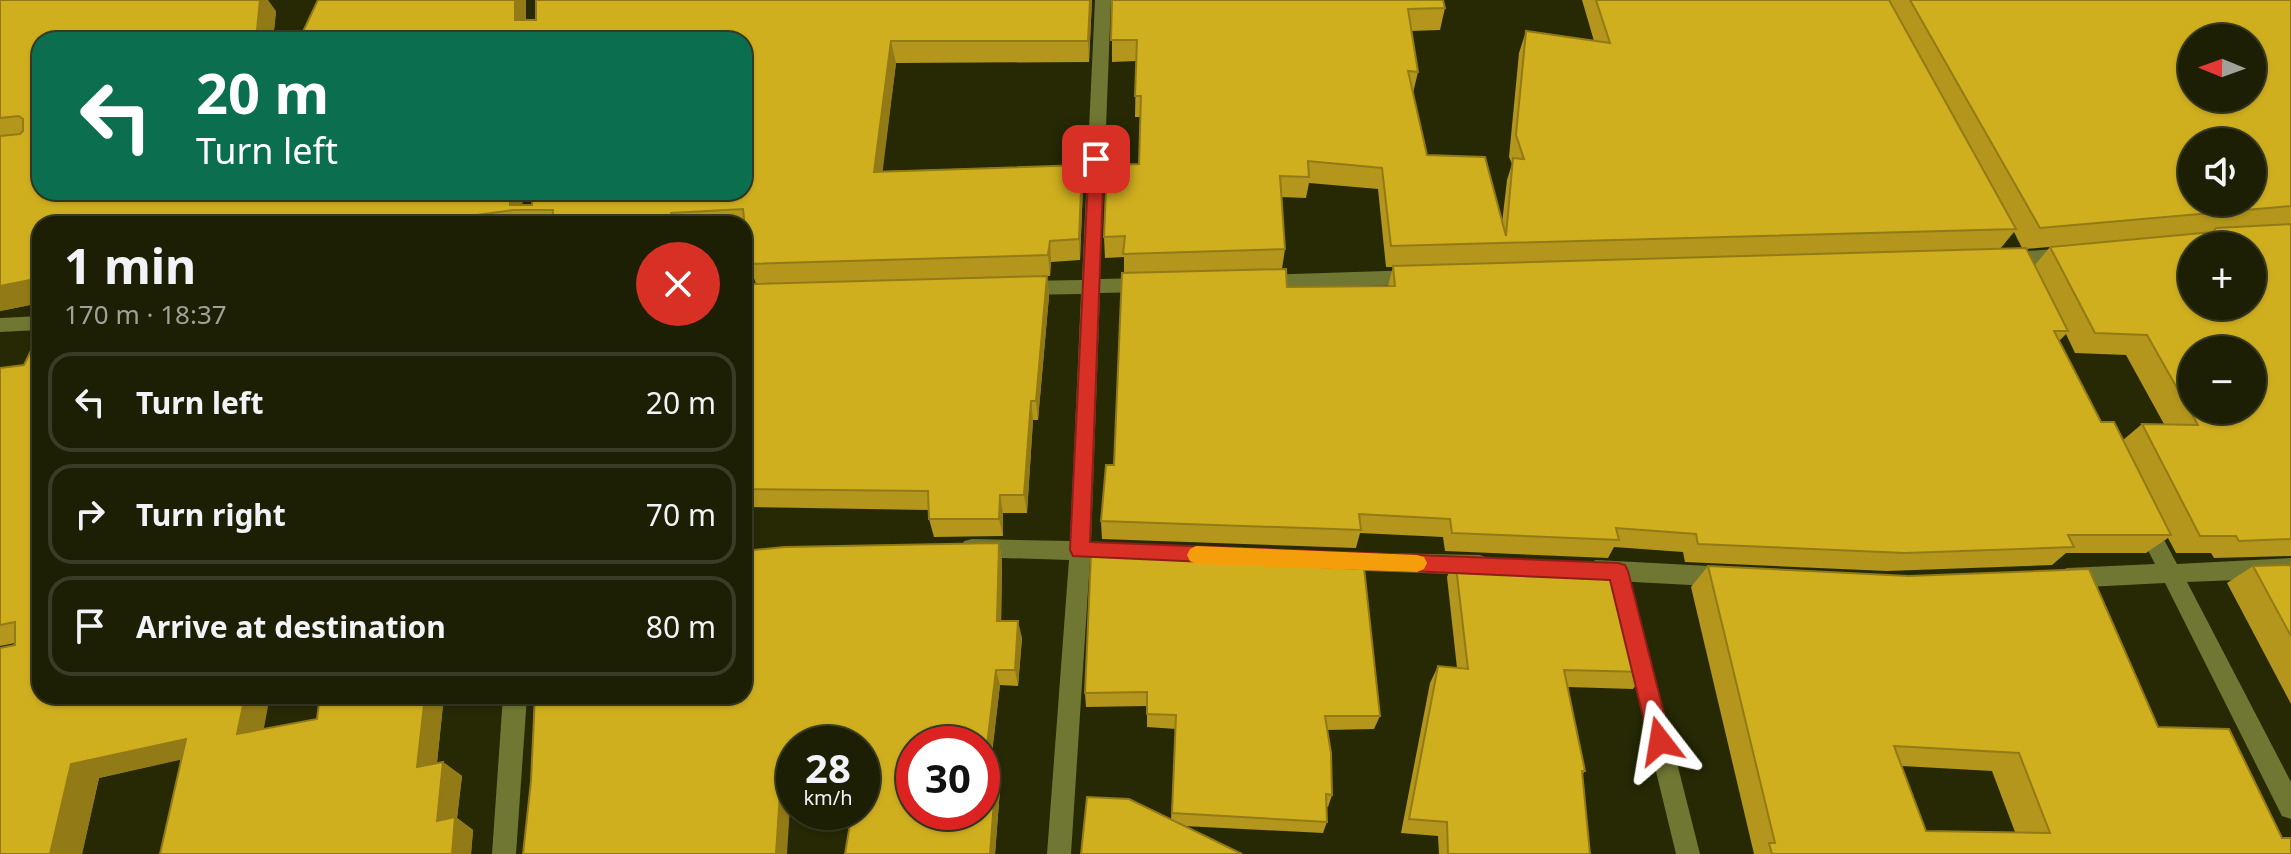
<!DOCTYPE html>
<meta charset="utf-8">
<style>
body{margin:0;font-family:"Noto Sans",sans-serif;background:#292c12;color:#f1f3f6;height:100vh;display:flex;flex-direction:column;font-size:30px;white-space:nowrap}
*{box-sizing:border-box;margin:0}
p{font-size:26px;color:#a0a29a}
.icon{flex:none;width:44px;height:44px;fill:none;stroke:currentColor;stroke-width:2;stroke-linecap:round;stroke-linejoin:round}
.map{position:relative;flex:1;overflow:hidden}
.side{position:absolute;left:32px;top:216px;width:720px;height:488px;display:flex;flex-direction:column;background:#1c1f03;border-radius:24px;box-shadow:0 2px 6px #0004,0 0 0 2px #3a3d25}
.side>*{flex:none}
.guide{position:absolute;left:32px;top:32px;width:720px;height:168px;border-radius:24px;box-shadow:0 2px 6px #0004,0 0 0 2px #3a3d25;background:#0b6e4f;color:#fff;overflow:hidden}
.needle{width:52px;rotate:271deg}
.fabs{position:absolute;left:2178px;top:24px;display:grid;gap:16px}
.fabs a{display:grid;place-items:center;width:88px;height:88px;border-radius:50%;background:#1c1f03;box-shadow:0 2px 6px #0004,0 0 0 2px #3a3d25;font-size:40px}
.speed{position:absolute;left:776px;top:726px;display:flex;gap:16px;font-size:40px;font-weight:700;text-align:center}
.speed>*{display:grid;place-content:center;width:104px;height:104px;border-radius:50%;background:#1c1f03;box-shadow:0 2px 6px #0004,0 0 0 2px #3a3d25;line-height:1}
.speed small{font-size:20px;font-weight:400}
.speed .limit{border:12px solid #d22;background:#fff;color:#111}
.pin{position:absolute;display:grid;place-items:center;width:68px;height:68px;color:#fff;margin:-34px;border-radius:16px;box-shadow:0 4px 12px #0006}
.me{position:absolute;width:88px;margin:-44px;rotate:346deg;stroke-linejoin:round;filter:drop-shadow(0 0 6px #0008)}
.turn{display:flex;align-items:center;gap:28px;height:168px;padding:0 32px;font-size:36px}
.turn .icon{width:104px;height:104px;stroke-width:2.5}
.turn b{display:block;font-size:56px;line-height:68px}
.round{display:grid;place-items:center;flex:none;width:84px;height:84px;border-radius:42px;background:#292c12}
.headline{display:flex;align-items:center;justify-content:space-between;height:136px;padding:0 32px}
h1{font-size:48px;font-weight:700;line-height:60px}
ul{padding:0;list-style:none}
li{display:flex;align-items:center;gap:24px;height:100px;margin:0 16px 12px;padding:0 16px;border:4px solid #3a3d25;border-radius:24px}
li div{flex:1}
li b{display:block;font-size:30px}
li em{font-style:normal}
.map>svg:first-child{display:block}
</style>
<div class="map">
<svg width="2291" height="854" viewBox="0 0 2291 854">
<rect width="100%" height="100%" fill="#262904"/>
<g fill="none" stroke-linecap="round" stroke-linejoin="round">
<path fill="#707732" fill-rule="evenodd" d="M1095,0H1111L1100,279L1148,278L1157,285L1148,292L1100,293L1091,542L1132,545L1135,552L1132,559L1124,561L1090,560L1071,854H1047L1069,560L972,557L964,555L961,548L964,541L972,539L1070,541L1081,294L1020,295L1011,288L1020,281L1082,280Z
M2067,248L2076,255L2067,262L2004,267L1995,260L2004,253Z
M1416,270L1425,277L1416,284L1260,289L1251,282L1260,275Z
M40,316V330L0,332V318Z
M2145,514L2152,517L2177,564L2291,558V578L2187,582L2291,782V819L2282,816L2165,583L2067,588L2059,585L2056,578L2059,571L2067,568L2155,564L2134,523L2138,517Z
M1336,552L1480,555L1488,558L1491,565L1488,572L1480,575L1336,570L1328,568L1325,561L1328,554Z
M1596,560L1728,567L1736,570L1739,577L1736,584L1728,587L1596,580L1588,577L1585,570L1588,563Z
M1638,642L1646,645L1649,652L1700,854H1676L1627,652L1630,645Z
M503,696H527L516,854H492Z"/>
</g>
<path fill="#b3961b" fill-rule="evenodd" d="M0,0L276,11L273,40H40V192H523L522,205L744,192L299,40L526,0V20H536V0H1092L1089,62L896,63L882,171L1082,165L1083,186L1080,260L1051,262L1050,276H1047L1049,296L1038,420H1033L1027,513H1003V536L934,537L929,519L928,510L744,507V288L751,287L756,284L749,264L744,224H40V303L0,311Z
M1112,0L1445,8L1440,30L1411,31L1418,72L1413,93L1427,155L1502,223L1507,180L1512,164L1509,157L1519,53L1526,31L1594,41L1582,0H2291V556L2214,558L2211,553H2176L2168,538L2146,553H2066L2052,565L1887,571L1685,562L1683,552L1614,547L1608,558L1445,551L1443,537L1360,533L1356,548L1102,539L1101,521L1114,465L1124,273V257L1105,258L1104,237L1139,164L1140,117H1135L1136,61L1112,62ZM1309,183L1378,189L1386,267H1393L1388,286L1287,287L1282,269L1285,249L1282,197L1306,198ZM2014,232L2022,248L2000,249ZM2212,232L2050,247L2035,265L2026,249ZM2066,334L2075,353L2126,355L2164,424H2142L2123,440L2101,422L2059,341Z
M0,368L40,696L264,729L317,719L320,696H488L443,705L437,763L443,762L462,776L457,818L473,830L471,854H160L181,759L99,778L82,854H0L15,645V643L0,646Z
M999,543L1002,561L1001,621L1022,638L1018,686L1000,685L991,762L1001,776L995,854H845L862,744H794V806L531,781L534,705L529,706L519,696H744Z
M1091,555L1380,716L1374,729L1327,730L1332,795L1328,807H1326L1327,822L1323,833L1184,826L1171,820L1176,729L1147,727V706L1086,707L1085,693Z
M1455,558L1646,672L1633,689L1568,687L1585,771L1582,775L1590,854H1439L1438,836L1401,833L1430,683L1438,666L1457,668L1447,577Z
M2291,565V704L2227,583L2253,566Z
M1708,566L2158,727L2291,854H1754L1691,587ZM1902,766L1992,771L2015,832L1926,831Z"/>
<path fill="#927a16" d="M260,0H268L276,11L273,40H256Z
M515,0H526V40L515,20Z
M1090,0H1092L1089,62L1088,41Z
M891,41L896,63L880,193L874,172Z
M1082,165L1083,186L1080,260L1079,239Z
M510,192H523L522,210L510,205Z
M671,213L676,224H671Z
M470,216L475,224H468Z
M1050,241L1051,262L1050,276L1048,255Z
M1047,276L1049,296L1038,420L1036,401Z
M40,278V303L0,311V286Z
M1031,401L1033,420L1027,513L1024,495Z
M1000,495L1003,513V536L999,519Z
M999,543L1002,561L1001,638L997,621Z
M1018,621L1022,638L1018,686L1015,670Z
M996,670L1000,685L989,776L985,762Z
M245,696H270L260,749L237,734Z
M425,696H488L443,705L435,781L417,767Z
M186,739L211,753L99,778L82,854H50L71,764Z
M443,762L462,776L457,818L473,830L471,854H452L437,821Z
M997,763L1001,776L995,854H990Z
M780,793L790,806L787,854H776Z"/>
<path fill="#d0af1f" stroke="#927a16" stroke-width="2" fill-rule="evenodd" d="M0,0H260L256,40H40V192H510V205H532L533,192H744V40H299L318,0H515V20H536V0H1090L1088,41H891L874,172L1082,165L1079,239L1050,241L1048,255L749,264L743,209L671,213V224H552L553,210H513L470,216L468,224H40V278L0,286V136L20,134L23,131V119L19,116L0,118Z
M1112,0H1443L1445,8L1408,9L1418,72L1408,71L1427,155L1485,157L1506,236L1513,158L1524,159L1516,135L1526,31L1610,43L1596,0H1889L2016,229L1391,246L1382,168L1308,161L1309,177L1280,176L1285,249L1123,254L1125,236L1104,237L1107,165L1139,164L1141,96H1135L1137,40H1111Z
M1910,0H2291V206L2040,228ZM2192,38H2252V98H2192ZM2192,142H2252V202H2192Z
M2291,224V539L2239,541L2236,536H2200L2142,424L2198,425L2147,335L2095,333L2050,247L2213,232L2216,228ZM2192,246H2252V306H2192ZM2192,350H2252V410H2192Z
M2026,248L2068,331H2054L2101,422H2114L2171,535H2068L2074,547L1905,553L1698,544L1696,534L1616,528L1619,540L1452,533L1450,519L1359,514L1361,530L1101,521L1106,465H1114L1122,273L1286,269L1287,287L1395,286L1393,266Z
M1047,276L1036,401H1031L1024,495H1000L999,519H929L928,491L744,489V288L751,287V284Z
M40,332V696H245L237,734L317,719L320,696H425L417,767L443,762L437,821L455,817L452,854H160L186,739L71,764L50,854H0V648L15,645V622L0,625V368L24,365Z
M999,543L997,621H1018L1015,670H996L985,762L997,763L990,854H845L852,812H862V744H794V792L780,793L776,854H523L531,781L535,696H744V551L784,547ZM914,744H982V812H914Z
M1099,548L1363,558L1380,716H1325L1331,753L1332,795L1326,794L1327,822L1172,813L1176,715L1147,714V692L1085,693L1091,555H1099Z
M1455,558L1619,564L1646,672L1564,670L1585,771H1582L1590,854H1448L1447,822L1409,819L1438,666L1468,669Z
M2291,565V636L2253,566Z
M1708,566L1909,576L2089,569L2158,727L2229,729L2282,838H2291V854H1772L1769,843H1775ZM1894,746L2019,753L2050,833L1926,831Z
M1087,797L1129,799L1242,854H1081Z"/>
<path fill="#d93025" stroke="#8d1f18" stroke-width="2" d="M1096,154L1104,159L1090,542L1618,563L1625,565L1628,571L1671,741L1667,748L1660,751L1652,748L1649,741L1610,580L1073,556L1070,550L1089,159Z"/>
<path fill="#f59e0b" d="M1196,546L1417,555L1424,557L1427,563L1424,569L1417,572L1196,564L1190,561L1187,555L1190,549Z"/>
</svg>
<div class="fabs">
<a><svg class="needle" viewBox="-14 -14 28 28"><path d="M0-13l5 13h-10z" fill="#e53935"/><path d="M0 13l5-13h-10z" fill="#a0a29a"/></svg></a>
<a><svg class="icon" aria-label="sound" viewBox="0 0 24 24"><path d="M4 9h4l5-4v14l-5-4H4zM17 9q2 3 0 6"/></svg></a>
<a>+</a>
<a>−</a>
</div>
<div class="speed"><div>28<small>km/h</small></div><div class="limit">30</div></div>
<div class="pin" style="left:1096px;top:159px;background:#d93025"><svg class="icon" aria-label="arrive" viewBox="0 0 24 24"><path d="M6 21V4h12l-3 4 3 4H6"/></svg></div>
<svg class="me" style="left:1660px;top:741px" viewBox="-20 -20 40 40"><path d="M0-17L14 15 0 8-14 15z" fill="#d93025" stroke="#fff" stroke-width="4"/></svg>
<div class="guide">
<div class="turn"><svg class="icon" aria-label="left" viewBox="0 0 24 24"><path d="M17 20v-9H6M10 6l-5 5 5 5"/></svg><div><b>20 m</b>Turn left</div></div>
</div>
<section class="side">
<div class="headline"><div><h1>1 min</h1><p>170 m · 18:37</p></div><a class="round" style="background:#d93025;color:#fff"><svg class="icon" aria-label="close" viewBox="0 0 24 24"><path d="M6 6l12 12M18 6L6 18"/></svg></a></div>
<ul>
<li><svg class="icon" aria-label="left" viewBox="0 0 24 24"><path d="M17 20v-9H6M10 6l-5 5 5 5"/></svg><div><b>Turn left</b></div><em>20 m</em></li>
<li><svg class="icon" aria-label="right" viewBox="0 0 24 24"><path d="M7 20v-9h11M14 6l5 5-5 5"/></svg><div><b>Turn right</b></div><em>70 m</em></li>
<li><svg class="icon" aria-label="arrive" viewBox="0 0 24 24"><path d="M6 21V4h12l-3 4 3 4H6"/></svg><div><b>Arrive at destination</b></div><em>80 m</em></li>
</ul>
</section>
</div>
